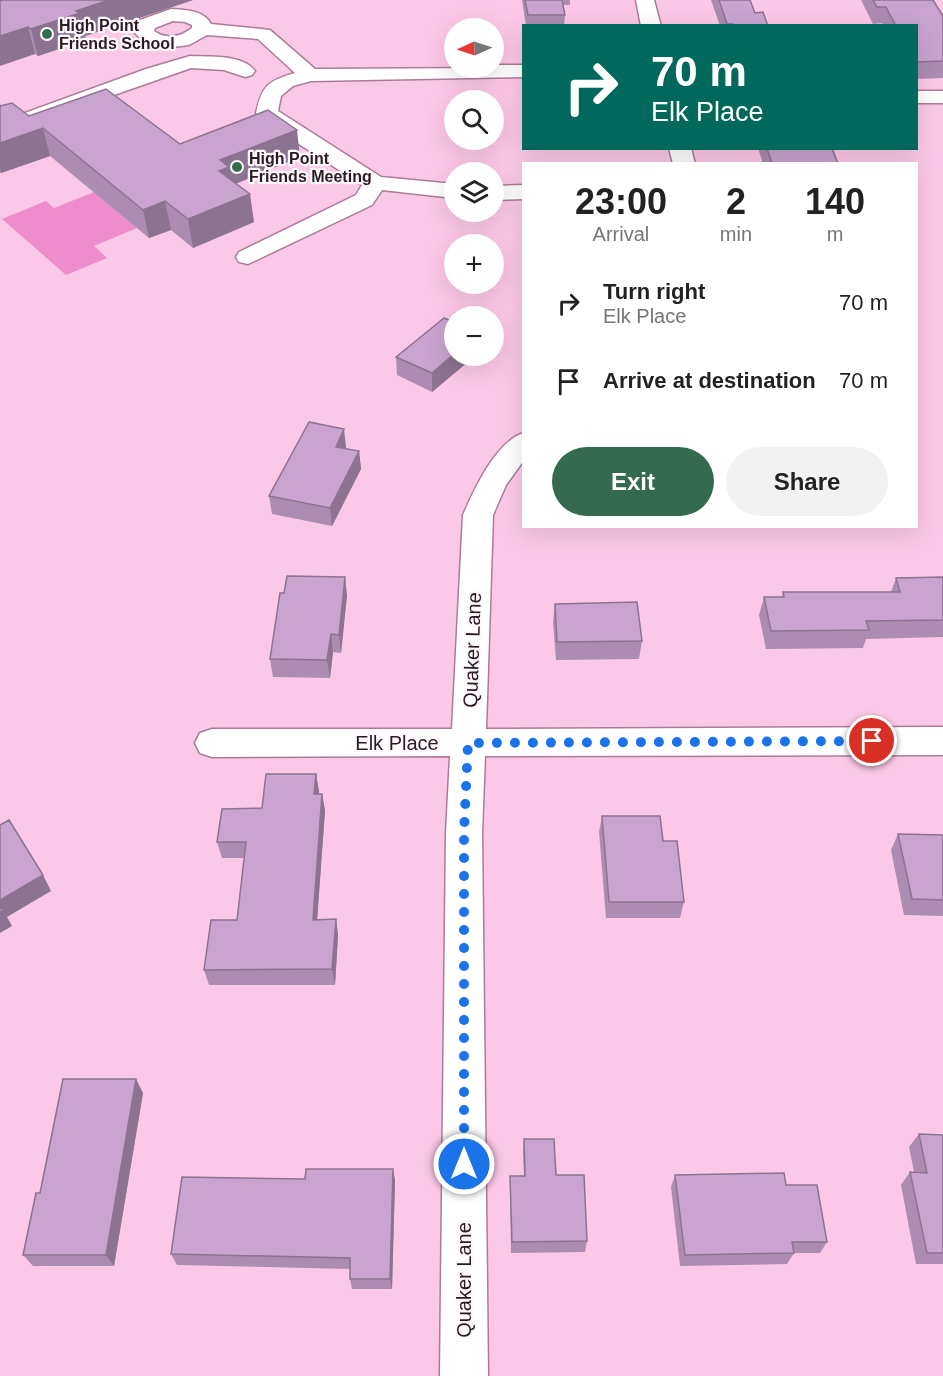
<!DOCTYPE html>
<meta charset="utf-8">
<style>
body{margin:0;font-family:Helvetica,sans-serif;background:#f2f2f2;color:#222;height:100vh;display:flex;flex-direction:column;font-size:22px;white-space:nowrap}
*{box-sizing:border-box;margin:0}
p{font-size:20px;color:#767676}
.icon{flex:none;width:33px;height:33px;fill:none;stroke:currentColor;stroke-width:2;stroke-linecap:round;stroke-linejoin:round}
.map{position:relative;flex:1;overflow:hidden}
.panel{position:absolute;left:522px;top:162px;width:396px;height:366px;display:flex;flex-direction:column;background:#fff;border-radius:0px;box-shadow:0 6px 24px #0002}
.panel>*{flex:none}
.top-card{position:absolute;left:522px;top:24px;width:396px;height:126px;border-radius:0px;box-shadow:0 6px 24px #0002;background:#00695c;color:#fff;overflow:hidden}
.needle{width:39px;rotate:267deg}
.tools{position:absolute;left:444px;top:18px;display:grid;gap:12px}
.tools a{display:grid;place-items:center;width:60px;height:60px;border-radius:50%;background:#fff;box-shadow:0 6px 24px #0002;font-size:30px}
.pin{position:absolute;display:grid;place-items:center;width:51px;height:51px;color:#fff;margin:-26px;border:3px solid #fff;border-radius:50%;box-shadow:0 2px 6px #0007}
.me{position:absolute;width:66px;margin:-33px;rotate:0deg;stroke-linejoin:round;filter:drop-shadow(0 0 4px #0008)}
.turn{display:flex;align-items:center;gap:21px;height:126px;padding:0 30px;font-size:27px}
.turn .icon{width:78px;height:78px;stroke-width:2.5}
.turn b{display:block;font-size:42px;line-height:51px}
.eta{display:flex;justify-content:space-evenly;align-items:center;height:102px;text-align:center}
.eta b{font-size:36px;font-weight:800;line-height:42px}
.primary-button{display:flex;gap:12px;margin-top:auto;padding:12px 30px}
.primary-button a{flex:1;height:69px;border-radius:36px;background:#346a50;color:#fff;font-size:24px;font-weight:800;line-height:69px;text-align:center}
.primary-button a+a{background:#f2f2f2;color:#222}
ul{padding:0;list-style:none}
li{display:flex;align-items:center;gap:18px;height:78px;padding:0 30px}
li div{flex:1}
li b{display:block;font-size:22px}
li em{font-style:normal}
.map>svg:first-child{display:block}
</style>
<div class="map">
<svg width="943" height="1376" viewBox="0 0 943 1376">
<rect width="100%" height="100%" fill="#fcc8e7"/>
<path fill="#ee8dcc" d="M94,192L137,228L94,246L107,258L66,275L2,219L46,201L54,208Z"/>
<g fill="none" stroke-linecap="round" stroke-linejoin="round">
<defs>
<path id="minor" d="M636,0H654L661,26H641Z
M171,9C185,10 204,10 211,24L270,30L315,69L494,68V65H524V77L311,81L293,86L281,96L278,111L381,177L454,184V198L382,190L372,205L248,264L239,262L236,257L239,252L356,195L362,185L259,118L256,113C262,85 268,81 295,73L258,39L207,35L189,45L165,48L143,41L134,32L140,20ZM173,21L185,22L192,25V28C180,37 167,40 154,31L155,28Z
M190,56C209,57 243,54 255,71L252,75L245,77L224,70L191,68L0,135V122L146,69Z
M916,91H943V103H916Z
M669,148H691L695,164H673Z
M524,185V199L494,200V186Z
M524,433V460L506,485L493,515L486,729L943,727V755L485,756L482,833L488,1376H440L446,833L450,756L212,757L200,753L195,743L200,733L212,729H452L463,515C474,490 496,441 524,433Z"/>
</defs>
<use href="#minor" stroke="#ab7c99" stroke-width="3"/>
<use href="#minor" fill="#fff" fill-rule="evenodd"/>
</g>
<path fill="#ac8db1" d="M3,0H193L85,36L86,40L38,56L35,54Z
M522,0H570V5H563L565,15L564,26H526Z
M711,0H750L755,13L768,26H720Z
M861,0H933L943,16V78L916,79V26H883L882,23L873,24Z
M0,103L1,106L29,116L180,144L300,157L236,184L254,222L193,248L171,230L149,238L50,156L1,173L0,172Z
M758,148H832L838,164H763Z
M475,356L432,392L397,375L396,357Z
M346,447V449L359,451L361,469L332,526L272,514L269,496Z
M943,577V637L866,639L863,648L766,649L759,615L764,597H782L783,592H891L896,578Z
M284,593L347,595L341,653L333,652L330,678L273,677L270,659Z
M555,604L642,641L639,659L556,660L553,622Z
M316,774L319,794H322L325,811L317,920L336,919L338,935L335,985H209L204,970L237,920L244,858H222L217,842L262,808Z
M602,816L684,902L680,918H606L599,832Z
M898,834L943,835V916L904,915L891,850Z
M143,1093L114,1266H33L23,1255Z
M919,1134L943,1135V1264H916L901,1185L910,1172H914L909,1147Z
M524,1139L556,1175L587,1241L585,1252L511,1253L510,1189V1176H524L523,1152Z
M393,1169L395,1181L392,1289H352L350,1279V1269L177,1265L171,1254L305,1179Z
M675,1175L786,1185L827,1242L820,1253H794L787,1264L680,1266L671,1187Z"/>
<path fill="#8c7390" d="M109,0H193L85,36L86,40L38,56L31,29L76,11Z
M28,27L35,54L0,66V36Z
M43,128L50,156L1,173L0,168V143Z
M297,130L300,157L232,185L219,171L220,160Z
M250,194L254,222L193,248L188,219Z
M165,201L171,230L149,238L143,210Z
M454,354V356H475L432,392V373Z
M344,429L346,447L337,465L336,447Z
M359,451L361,469L332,526L330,508Z
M345,577L347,595L341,653L339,635Z
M331,634L333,652L330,678L327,660Z
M316,774L319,791L317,810L314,794Z
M322,794L325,811L316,935L313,920Z
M43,875L51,891L7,917L12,926L0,933V900Z
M336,919L338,935L335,985L332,969Z
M136,1079L143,1093L114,1266L106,1255Z
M393,1169L395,1181L392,1289L390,1279Z"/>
<path fill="#c8a4ce" stroke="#8c7390" stroke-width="1.5" d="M3,0H109L76,11L80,13L31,29L28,27L0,36V1Z
M525,0H562L565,15H528Z
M719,0H750L755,13L763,12L768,26H734L733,24H727Z
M873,0H933L943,16V61L916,62V26H896L886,7H877Z
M106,89L180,144L268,110L297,130L220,160L229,167L219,171L250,194L188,219L165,201L143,210L43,128L0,143V106L12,103L29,116Z
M767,148H832L838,164H772Z
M444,318L454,322V354L432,373L396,357Z
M309,422L344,429L336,447L359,451L330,508L269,496Z
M287,576L345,577L339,635L331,634L327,660L270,659L280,593H284Z
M943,577V620L866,621L869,630L771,631L764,597H784L783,592H900L896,578Z
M637,602L642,641L557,642L555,604Z
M266,774H316L314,794H322L313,920L336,919L332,969L204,970L211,920H237L246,842H217L222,809L262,808Z
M602,816H660L663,841H677L684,902H609Z
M9,820L43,875L0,900V825Z
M898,834L943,835V900L912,899Z
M0,905L3,911L0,913Z
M63,1079H136L106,1255H23L36,1193H40Z
M919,1134L943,1135V1253H927L910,1172L927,1173Z
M524,1139H554L556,1175H584L587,1241L512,1242L510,1176H525Z
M306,1169H393L390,1279H350V1258L171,1254L182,1177L305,1179Z
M784,1173L786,1185H817L827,1242H792L794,1253L685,1255L675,1175Z"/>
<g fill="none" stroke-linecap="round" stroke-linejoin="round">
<path stroke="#1a73e8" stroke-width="10" stroke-dasharray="0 18" d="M464,1164V833L468,743L872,741"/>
</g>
<g fill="#346a50" stroke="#fef9fc" stroke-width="2">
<circle cx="47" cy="34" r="6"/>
<circle cx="237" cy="167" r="6"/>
</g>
<g text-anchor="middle" stroke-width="4.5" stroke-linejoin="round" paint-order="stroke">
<g font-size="16" font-weight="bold" fill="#2b1924" stroke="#fef9fc" text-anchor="start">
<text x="59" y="31">High Point<tspan x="59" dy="18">Friends School</tspan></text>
<text x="249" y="164">High Point<tspan x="249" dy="18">Friends Meeting</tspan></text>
</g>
<g font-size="20" fill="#2b1924" stroke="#fef9fc">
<text transform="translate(472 650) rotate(-88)" y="7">Quaker Lane</text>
<text x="397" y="750">Elk Place</text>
<text transform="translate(464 1280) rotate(-90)" y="7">Quaker Lane</text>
</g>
</g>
</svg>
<div class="tools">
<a><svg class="needle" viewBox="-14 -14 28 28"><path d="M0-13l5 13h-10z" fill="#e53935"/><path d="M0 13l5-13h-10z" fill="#767676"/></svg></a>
<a><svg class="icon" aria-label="search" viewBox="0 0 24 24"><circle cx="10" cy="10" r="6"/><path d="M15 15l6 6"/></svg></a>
<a><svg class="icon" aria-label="layers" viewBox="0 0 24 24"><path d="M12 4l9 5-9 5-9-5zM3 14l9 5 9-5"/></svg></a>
<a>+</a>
<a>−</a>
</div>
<div class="pin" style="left:872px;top:741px;background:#d93025"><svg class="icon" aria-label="arrive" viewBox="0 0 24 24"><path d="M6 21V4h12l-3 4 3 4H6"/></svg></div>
<svg class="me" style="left:464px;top:1164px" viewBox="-20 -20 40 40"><circle r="17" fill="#1a73e8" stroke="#fff" stroke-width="3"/><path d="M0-11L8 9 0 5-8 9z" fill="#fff"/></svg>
<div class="top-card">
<div class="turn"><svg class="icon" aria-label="right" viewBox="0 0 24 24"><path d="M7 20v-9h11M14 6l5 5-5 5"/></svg><div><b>70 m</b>Elk Place</div></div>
</div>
<section class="panel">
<div class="eta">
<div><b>23:00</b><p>Arrival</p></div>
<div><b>2</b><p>min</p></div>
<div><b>140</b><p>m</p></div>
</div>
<ul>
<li><svg class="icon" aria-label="right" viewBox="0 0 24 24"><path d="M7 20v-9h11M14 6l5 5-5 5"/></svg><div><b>Turn right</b><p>Elk Place</p></div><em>70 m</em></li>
<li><svg class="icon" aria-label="arrive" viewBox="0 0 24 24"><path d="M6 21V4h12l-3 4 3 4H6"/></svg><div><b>Arrive at destination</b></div><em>70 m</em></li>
</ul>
<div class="primary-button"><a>Exit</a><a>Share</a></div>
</section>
</div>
